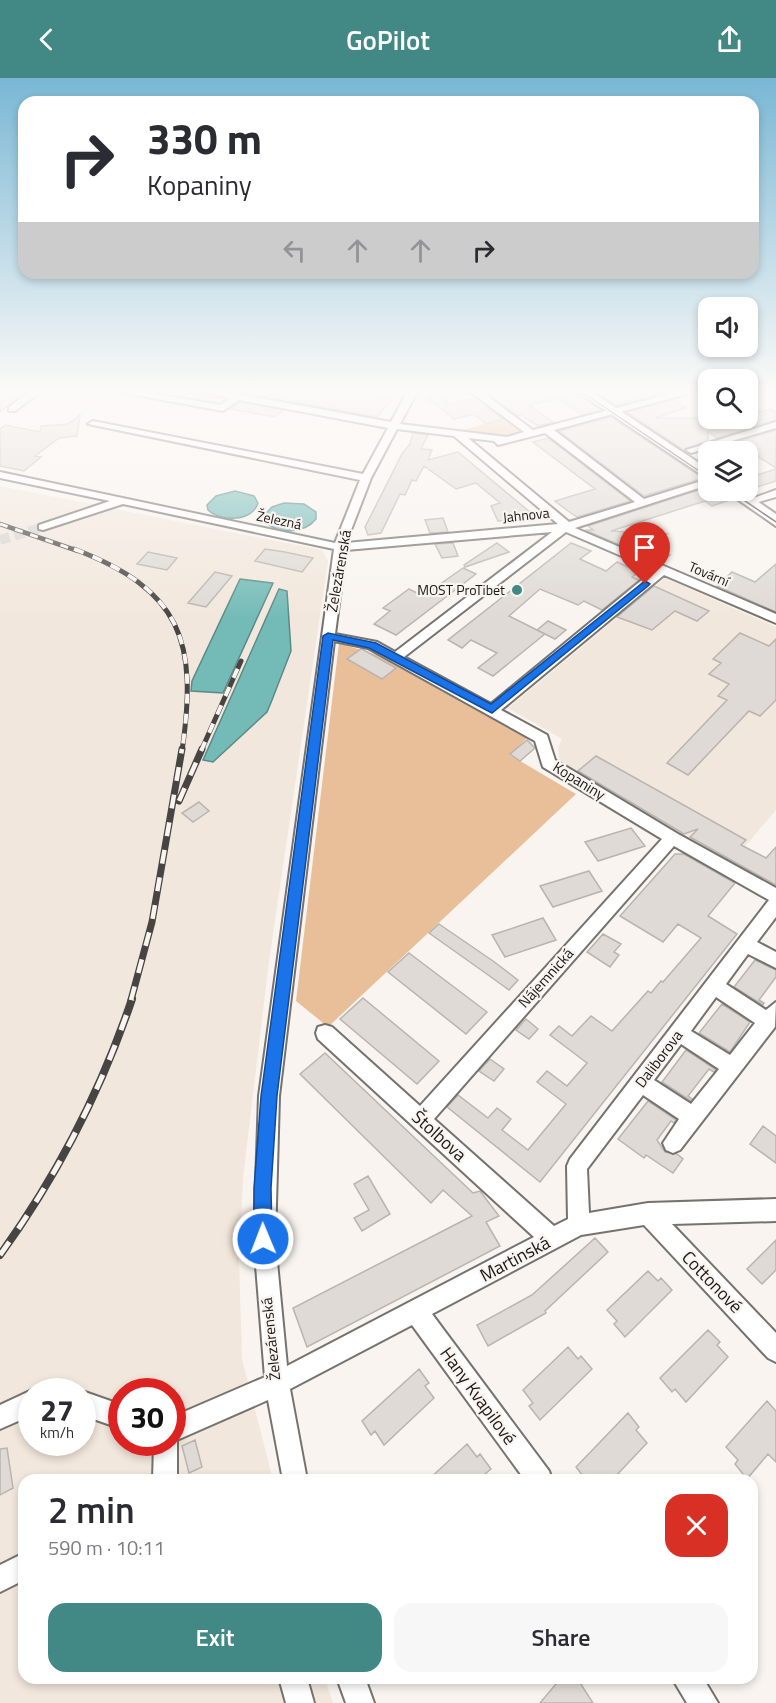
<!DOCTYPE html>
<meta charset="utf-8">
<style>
body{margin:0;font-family:"Titillium Web",sans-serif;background:#f7f7f7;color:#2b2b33;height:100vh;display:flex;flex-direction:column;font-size:22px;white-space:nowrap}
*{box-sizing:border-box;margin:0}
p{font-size:20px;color:#7c7c81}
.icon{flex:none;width:33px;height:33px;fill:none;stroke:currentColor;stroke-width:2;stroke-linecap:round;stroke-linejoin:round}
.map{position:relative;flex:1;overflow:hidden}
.side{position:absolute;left:18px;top:1396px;width:740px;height:210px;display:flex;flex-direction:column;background:#fff;border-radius:18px;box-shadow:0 3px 9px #0003}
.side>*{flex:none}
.banner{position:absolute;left:18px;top:18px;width:741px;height:183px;border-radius:18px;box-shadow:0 3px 9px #0003;background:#fff;color:#2b2b33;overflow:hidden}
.fabs{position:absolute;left:698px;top:219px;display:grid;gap:12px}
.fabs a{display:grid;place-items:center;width:60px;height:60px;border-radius:12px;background:#fff;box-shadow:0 3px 9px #0003;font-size:30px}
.speed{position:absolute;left:18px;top:1300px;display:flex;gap:12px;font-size:30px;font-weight:700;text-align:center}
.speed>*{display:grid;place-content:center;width:78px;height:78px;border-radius:50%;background:#fff;box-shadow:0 3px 9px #0003;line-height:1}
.speed small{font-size:15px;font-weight:400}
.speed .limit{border:9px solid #d22;background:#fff;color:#111}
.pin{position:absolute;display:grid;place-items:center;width:51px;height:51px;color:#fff;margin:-62px -26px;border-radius:50% 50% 50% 0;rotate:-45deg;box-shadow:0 0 6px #0007}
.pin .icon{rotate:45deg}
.me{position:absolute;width:66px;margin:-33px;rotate:359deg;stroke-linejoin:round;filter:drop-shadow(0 0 4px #0008)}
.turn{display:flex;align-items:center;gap:21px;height:126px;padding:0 30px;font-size:27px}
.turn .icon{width:78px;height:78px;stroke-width:2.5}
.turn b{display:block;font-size:42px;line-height:51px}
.lanes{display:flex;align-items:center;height:57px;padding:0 30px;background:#0003;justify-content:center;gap:30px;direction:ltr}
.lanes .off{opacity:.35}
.round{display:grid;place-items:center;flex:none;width:63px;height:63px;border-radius:18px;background:#f7f7f7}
.headline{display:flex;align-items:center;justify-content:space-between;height:102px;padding:0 30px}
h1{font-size:36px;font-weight:600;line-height:45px}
.primary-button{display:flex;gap:12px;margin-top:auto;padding:12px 30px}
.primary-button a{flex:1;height:69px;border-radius:18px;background:#428986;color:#fff;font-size:24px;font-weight:600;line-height:69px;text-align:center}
.primary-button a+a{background:#f7f7f7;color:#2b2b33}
header{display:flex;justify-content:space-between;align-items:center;height:78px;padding:0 30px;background:#428986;color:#fff;font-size:27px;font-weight:600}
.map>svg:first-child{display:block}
</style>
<header><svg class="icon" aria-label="back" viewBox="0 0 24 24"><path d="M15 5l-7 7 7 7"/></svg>GoPilot<svg class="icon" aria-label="share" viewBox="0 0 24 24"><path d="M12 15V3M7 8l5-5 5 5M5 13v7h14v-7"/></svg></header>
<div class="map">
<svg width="776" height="1625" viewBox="0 0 776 1625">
<rect width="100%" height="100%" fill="#f9f4ef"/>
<path fill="#f2e7dc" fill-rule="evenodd" d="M0,408L322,472L328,483L269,883L243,1100L239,1183L242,1281L273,1402H24V1600L325,1601L333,1625H0ZM32,1314H82V1365H32ZM122,1314H172V1365H122Z
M665,500L776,549V732L730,786L577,698L559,682L558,670L562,661L508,630Z"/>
<path fill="#e9bf99" d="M503,341L522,355L508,359L458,353Z
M339,565L380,578L527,660L510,677L576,716L328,949L296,923Z"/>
<path fill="#74bbb7" stroke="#598a87" stroke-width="1.5" d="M235,413L254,418L258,425C252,444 221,444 208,432L207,427L216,418Z
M284,425L304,426L316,434V441C304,456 277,457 265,443V436L272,429Z
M240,501L273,505L223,615L191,613L192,603Z
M279,511L287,513L291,573L272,622L267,634L213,684L203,682Z"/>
<path fill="#dfdad5" stroke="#b9b4af" stroke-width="1.5" d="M0,312H28L0,334Z
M188,312H193L225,321L220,325L187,319Z
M228,312H257L291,318L298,312H376L372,317L393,320L377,339Z
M435,312L451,313L445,327L475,320L503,341L486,346L474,336L454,341L434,325L427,324Z
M488,312H573L601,332L582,337L558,320L529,327L553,344L538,348L521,337L517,338L489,317L493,316Z
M593,312H657L663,315L617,328Z
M673,322L686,330L655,340H747V337L771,331L776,334V342L717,360L708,354V363L684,372L627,334Z
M240,324L283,332L275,339L231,331Z
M80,337L77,358L59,360L35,378L41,379L24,393L0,388V351L5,347L40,354L41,348L68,346Z
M611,339L703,400L644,418L559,353Z
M776,352V390L749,373L739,374L728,367Z
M413,355L428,357L421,371L432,372L428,382L458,374L537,440L498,443L491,428L500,425L476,405L456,411L424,388L416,403L412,402L405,417L400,416L381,455L368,457L365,449L402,376L410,366Z
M548,360L630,423L577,439L568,433L555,423L595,411L533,364Z
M776,391V403L747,412V400Z
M708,409V412L727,423L712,428L705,423L611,453L667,456L651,469L670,477L659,484L585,452H593L588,448Z
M443,440L448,454L430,455L425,442Z
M453,465L458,478L442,480L435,466Z
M497,465L509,474L465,489L464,487Z
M571,465L591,473L580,481L606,493L617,484L639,494L632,499L639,502L602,532L584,523L578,527L540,511L509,538L545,556L493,598L478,590L497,575L471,562L462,570L448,562Z
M265,471L285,474L313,480L302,494L255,483Z
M148,474L177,480L167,492L137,486Z
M776,486V534L717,508L732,494L755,504Z
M463,490L476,496L396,557L374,546L390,533L383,530L409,511L423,518Z
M215,494L232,498L206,529L188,525Z
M654,508L709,533L697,543L675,533L652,552L617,539Z
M548,543L566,552L555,561L537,552Z
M740,555L769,568L776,561V622L760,638L749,633L688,697L667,685L727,622L718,618L729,606L709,596L721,585L713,581Z
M361,571H362L396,590L382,601L347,581Z
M527,662L535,670L520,683L510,676Z
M596,678L746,762L741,767L766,780L776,769V807L690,759L698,751L684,756L578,693Z
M199,724L209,733L193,744L182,735Z
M631,750L645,768L598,783L585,764Z
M675,776H684L735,805L708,838L737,856L540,1104L447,1029L458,1017L488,1040L497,1030L511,1041L502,1052L528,1072L566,1026L537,1004L547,993L567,1008L587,985L550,957L559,948L572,958L591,938L612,953L648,913L651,915L661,903L663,904L701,860L678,846L663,864L620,838Z
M589,793L602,813L553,829L540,808Z
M543,840L556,862L505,879L492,857Z
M439,846L493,883L518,902L509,912L484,894L429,855Z
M603,856L621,866L614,874L619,877L610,889L587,874Z
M409,875L487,934L466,956L388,894Z
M755,882L776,892V899L759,922L764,925L763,927L734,909Z
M363,920L439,983L417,1006L340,941Z
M722,926L750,944L730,974L699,955Z
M526,941L538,951L529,961L516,952Z
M686,972L716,992L714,994L709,991L688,1018L692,1021L691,1023L662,1004Z
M325,975L473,1115L480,1113L499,1138L486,1144L500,1168L307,1269L293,1230L472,1138L443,1112L431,1125L300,996Z
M490,981L504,991L494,1003L479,993Z
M648,1023L676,1042L674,1045L671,1043L657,1062L665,1074L677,1076L683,1081L673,1095L646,1077L644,1080L618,1061Z
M763,1048L776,1058V1085L750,1066Z
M368,1098L390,1136L362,1153L354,1140L369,1132L354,1106Z
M595,1160L608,1174L545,1233L546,1235L488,1268L477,1247L532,1217Z
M776,1162V1192L762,1206L747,1191Z
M648,1193L658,1203L661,1200L672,1212L625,1259L614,1246L617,1243L607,1232Z
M708,1252L720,1264L717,1267L728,1279L686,1324L675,1311L672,1314L660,1300Z
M568,1269L578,1281L581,1278L592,1291L540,1342L529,1328L533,1325L523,1312Z
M419,1291L429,1305L425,1308L434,1320L384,1367L375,1353L371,1357L362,1343Z
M767,1323L776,1333V1384L768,1376L747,1401L735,1386L738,1382L726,1369Z
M628,1335L639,1349L636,1352L647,1365L612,1402H586L576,1389Z
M195,1362L202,1389L189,1395L182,1368Z
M467,1366L477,1379L480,1376L491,1391L478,1402H428Z
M7,1370L13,1410L0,1417V1371Z
M561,1600H577L593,1625H540Z"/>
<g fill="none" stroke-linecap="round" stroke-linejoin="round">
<path stroke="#d8d3cf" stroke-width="10" stroke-dasharray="10 5" stroke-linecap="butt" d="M0,462L43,449"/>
<defs>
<path id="minor" d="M32,312H43L15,333H9V329Z
M108,312H130L221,327L230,320L195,312H215L391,344L408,312H418L400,346L507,359L524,354L468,312H479L533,352L685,312H701L554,352L644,421L708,401V407L575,450L776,536V545L664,497L501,632L547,657L555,682L678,756L776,810V839L757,864L776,874V890L748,876L726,906L766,932L776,924L775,949L680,1072L673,1075L666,1072L663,1065L679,1041L643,1017L587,1091L589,1135L648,1125L776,1121V1143L672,1146L776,1255V1284L768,1280L644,1147L581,1157L432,1236L549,1393L552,1402H525L412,1247L290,1311L307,1402H283L268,1322L177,1362V1402H153L154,1365H172V1339L265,1299L254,1163L259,1018L334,471L123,426L43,452L39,451V447L110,423L0,400V394L335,465L360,402L88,346L93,343L363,396L388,350L239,322L223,333ZM397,351L454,358L558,446L346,465L371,400ZM545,355L635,424L569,444L468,360L494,363L498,367ZM552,454L395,574L377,564L335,556L346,472ZM566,454L654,492L491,626L404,579ZM334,563L368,570L535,663L543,689L662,761L420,1028L332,949L325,947L318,949L316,955L318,961L534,1159L287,1288L275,1163L279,1018ZM674,768L769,822L570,1081L567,1088L568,1141L554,1148L434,1041ZM716,919L755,945L730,977L691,953ZM681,966L719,991L691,1026L654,1002Z
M776,344V350L691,375L686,372Z
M776,412V419L748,427L743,424Z
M32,1312L37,1314H32V1337L0,1351V1327Z
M82,1313L122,1327V1351L82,1337V1314H80Z
M24,1475V1502L0,1514V1487Z
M279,1600H307L314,1625H286Z
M337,1600H365L374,1625H346Z
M672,1600H703L718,1625H687Z"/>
<path id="major" d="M575,312H589L708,391V401Z
M724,412H741L776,436V448Z"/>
</defs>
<use href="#minor" stroke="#77726e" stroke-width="4"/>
<use href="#major" stroke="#77726e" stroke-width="4"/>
<use href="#minor" fill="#fff" fill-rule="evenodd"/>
<use href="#major" fill="#fff" fill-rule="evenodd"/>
<path stroke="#474543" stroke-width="1.5" d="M579,312L708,399
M729,412L776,444"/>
<defs>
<path id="rail-far3" d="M0,446L78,473"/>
<path id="rail-far2" d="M74,471C182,512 198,563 182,673
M201,673L241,583"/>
<path id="rail-far1" d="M179,723L202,671
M131,922L152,844L182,671"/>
<path id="rail" d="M0,1177C57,1098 101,1013 132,921"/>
</defs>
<use href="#rail-far3" stroke="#474543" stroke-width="4.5"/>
<use href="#rail-far2" stroke="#474543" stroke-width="5"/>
<use href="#rail-far1" stroke="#474543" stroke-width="7"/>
<use href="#rail" stroke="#474543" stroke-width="8"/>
<use href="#rail-far3" stroke="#f9f4ef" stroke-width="3" stroke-dasharray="8" stroke-linecap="butt"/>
<use href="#rail-far2" stroke="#f9f4ef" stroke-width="4" stroke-dasharray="10" stroke-linecap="butt"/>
<use href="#rail-far1" stroke="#f9f4ef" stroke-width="4.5" stroke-dasharray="14" stroke-linecap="butt"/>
<use href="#rail" stroke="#f9f4ef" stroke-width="5" stroke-dasharray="16" stroke-linecap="butt"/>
</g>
<linearGradient id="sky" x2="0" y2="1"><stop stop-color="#79b7d4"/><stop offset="0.58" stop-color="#fcfaf8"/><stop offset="1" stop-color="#fcfaf8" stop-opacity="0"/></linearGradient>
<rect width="776" height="540" fill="url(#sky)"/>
<path fill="#1a73e8" stroke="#114b97" stroke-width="1.5" d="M645,503L650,506L648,508L492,635L369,570L333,562L277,1018L271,1110L272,1161L270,1168L263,1170L257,1168L254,1161V1110L261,1018L323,558L328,555L376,565L491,626Z"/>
<circle fill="#428986" stroke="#f9f4ef" stroke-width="2" cx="517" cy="512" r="6"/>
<g text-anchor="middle" stroke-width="4.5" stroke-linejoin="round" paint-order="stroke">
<g font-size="14" fill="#1a1917" stroke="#f9f4ef">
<text transform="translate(526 437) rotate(-6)" y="5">Jahnova</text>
<text transform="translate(279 442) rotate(12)" y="5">Železná</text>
<text transform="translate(709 496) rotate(23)" y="5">Tovární</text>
</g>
<g font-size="14" fill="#1a1917" stroke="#f9f4ef" text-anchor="end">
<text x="505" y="517">MOST ProTibet</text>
</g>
<g font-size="15" fill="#1a1917" stroke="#f9f4ef">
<text transform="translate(339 493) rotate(-80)" y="5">Železárenská</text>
<text transform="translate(579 703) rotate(32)" y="5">Kopaniny</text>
<text transform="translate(546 900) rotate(-48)" y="5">Nájemnická</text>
<text transform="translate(659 981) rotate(-53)" y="5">Daliborova</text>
<text transform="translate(271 1261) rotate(-96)" y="5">Železárenská</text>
</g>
<g font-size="18" fill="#1a1917" stroke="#f9f4ef">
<text transform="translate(439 1058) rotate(42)" y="6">Štolbova</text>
<text transform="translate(515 1181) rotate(-28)" y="6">Martinská</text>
<text transform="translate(712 1204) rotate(46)" y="6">Cottonové</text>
<text transform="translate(478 1318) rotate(54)" y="6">Hany Kvapilové</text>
</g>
</g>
</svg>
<div class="fabs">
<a><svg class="icon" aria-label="sound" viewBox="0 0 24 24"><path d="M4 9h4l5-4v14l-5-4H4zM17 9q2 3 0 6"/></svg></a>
<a><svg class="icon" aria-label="search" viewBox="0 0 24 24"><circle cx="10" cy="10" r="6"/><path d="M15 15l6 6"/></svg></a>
<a><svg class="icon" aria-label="layers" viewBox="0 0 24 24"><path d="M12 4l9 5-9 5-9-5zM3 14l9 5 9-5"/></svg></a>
</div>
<div class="speed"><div>27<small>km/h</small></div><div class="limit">30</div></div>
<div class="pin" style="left:645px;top:506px;background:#d93025"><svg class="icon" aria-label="arrive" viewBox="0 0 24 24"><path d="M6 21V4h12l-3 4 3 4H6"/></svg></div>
<svg class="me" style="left:263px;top:1161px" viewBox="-20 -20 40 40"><circle r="17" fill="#1a73e8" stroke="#fff" stroke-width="3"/><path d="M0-11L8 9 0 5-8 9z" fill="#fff"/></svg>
<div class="banner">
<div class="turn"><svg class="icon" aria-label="right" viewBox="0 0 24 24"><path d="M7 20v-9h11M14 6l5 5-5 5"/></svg><div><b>330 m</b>Kopaniny</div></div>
<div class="lanes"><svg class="icon off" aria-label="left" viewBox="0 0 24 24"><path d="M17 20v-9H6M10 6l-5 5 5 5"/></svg><svg class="icon off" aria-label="ahead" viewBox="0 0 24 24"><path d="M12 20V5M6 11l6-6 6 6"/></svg><svg class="icon off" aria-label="ahead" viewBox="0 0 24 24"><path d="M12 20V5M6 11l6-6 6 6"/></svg><svg class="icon" aria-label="right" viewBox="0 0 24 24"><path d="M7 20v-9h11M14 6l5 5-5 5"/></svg></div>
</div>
<section class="side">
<div class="headline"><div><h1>2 min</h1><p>590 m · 10:11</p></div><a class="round" style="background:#d93025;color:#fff"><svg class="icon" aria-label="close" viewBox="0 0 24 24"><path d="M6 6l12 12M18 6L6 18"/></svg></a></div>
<div class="primary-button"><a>Exit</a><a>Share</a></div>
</section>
</div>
